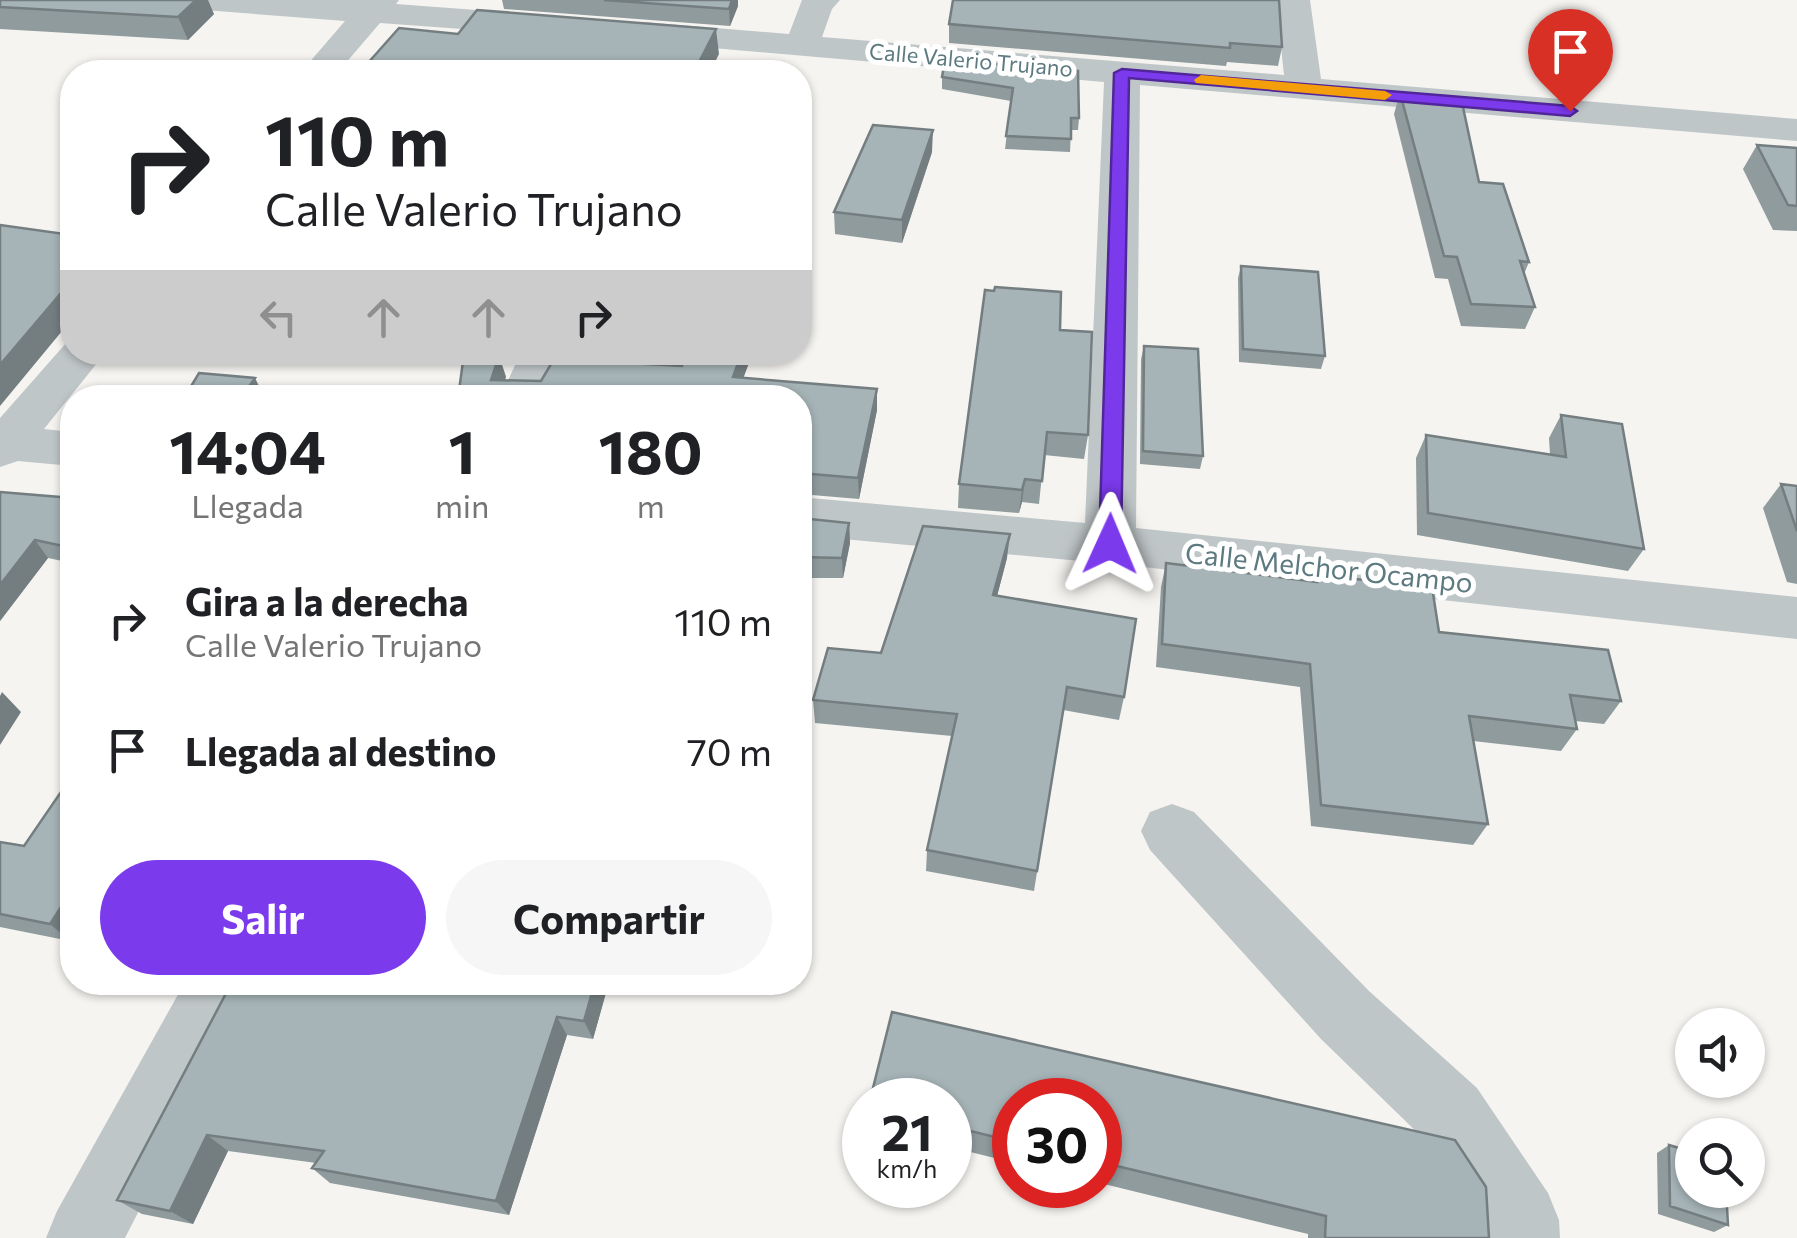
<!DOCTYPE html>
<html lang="es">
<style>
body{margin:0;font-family:Commissioner,sans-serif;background:#f6f6f6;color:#202124;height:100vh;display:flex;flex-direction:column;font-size:38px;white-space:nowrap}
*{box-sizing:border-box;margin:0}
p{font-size:32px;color:#757577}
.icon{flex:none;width:55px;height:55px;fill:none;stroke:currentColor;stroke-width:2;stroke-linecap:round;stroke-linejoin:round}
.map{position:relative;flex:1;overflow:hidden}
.details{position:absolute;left:60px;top:385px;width:752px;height:610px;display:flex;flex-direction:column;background:#fff;border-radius:40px;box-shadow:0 2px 8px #0004}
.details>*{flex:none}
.hud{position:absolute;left:60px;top:60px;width:752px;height:305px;border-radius:40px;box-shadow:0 2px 8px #0004;background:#fff;color:#202124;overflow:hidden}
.controls{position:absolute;left:1675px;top:1008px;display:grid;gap:20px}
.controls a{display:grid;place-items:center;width:90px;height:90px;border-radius:50%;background:#fff;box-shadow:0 2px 8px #0004;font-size:50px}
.speed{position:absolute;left:842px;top:1078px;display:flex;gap:20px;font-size:50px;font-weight:700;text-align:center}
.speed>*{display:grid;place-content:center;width:130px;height:130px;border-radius:50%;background:#fff;box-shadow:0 2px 8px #0004;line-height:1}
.speed small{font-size:25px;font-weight:400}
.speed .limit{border:15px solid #d22;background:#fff;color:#111}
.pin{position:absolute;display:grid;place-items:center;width:85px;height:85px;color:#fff;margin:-102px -42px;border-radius:50% 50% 50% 0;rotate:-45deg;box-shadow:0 0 10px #0007}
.pin .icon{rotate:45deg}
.me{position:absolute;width:110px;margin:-55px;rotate:1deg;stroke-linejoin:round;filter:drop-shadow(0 0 8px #0008)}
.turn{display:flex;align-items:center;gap:35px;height:210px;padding:0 40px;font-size:45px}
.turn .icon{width:130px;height:130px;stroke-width:2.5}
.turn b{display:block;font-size:70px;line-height:85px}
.lanes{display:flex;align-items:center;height:95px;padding:0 40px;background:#0003;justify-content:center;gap:50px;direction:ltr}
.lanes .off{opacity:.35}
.eta{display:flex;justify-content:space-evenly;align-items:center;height:170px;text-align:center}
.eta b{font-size:60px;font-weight:700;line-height:70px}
.primary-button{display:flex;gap:20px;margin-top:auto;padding:20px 40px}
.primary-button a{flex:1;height:115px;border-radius:60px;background:#7c3aed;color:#fff;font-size:40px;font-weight:700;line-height:115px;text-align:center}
.primary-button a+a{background:#f6f6f6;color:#202124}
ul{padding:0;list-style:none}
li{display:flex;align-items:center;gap:30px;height:130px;padding:0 40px}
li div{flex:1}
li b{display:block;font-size:38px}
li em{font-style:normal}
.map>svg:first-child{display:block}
</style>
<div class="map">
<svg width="1797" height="1238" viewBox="0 0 1797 1238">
<rect width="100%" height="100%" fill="#f6f4f1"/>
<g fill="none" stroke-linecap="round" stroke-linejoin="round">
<path fill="#bfc6c8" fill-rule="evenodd" d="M187,0H399L396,4L543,15L555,18L560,25L555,32L543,35L380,23L338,72H301L345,21L204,10L192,7Z
M802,0H840L832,9L822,37L1284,75L1276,0H1310L1321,79L1797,119V141L1140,85L1136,528L1797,597V639L1134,566L800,535V497L1085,523L1104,82L644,42L632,39L627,32L632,25L644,22L789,34Z
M72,340V352H106L44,429L72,432V466L18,461L0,467V418L67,342Z
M521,352H567L547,398H500Z
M1172,804L1194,812L1369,991L1477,1088L1548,1193L1559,1220L1560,1238H1484L1483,1230L1425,1140L1321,1039L1150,850L1141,831L1150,812Z
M185,982H256L125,1238H46L57,1211Z"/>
</g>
<path fill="#8f9b9d" d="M0,0L214,14L188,40L0,29Z
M502,0H738V6L730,26L504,9Z
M949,24L1282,47L1278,66L1227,62L1226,66L949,43Z
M1078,71L1079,118L1078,130H1071L1070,152L1005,149L1011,101L942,89V77Z
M1400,93L1479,182L1529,262L1524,274L1535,307L1525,329L1461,326L1448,279L1435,278L1394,114Z
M1757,145L1797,148V231L1773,230L1743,169Z
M932,152L902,243L835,234L834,212Z
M1241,266L1325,356L1321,369L1239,362L1238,278Z
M1060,330L1088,435L1084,459L1044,455L1039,504L1022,502L1019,513L958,508L959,484Z
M1144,346L1203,456L1200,469L1140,464L1141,359Z
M687,352H749L750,360L743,378L877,410L859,499L800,494V398H458L499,356L506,377L504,380L541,381L682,366Z
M1561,415L1644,549L1628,571L1417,535L1416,458L1426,435L1550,455L1549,438Z
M1781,484L1797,486V584L1787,582L1763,508Z
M0,492L72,498V563L48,558L0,621Z
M800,518L849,523L850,543L843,578H800Z
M1007,558L997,596L1124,697L1119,720L1063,710L1034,891L926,871L927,850L952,736L815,723L813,700L881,653Z
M1166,563L1314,582L1316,575L1439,632L1621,701L1604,724L1575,721L1577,729L1561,751L1473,741L1488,824L1473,845L1311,826L1300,687L1156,667L1161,587Z
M0,842L70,941L0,927Z
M232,982H609L593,1039L567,1035L509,1215L330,1183L312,1168L316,1163L228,1151L193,1224L142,1214L117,1200Z
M892,1012L1455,1140L1486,1187L1489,1238H1308V1234L1100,1183V1100H1015V1163L950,1147V1100H870Z
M1669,1145L1728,1225L1714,1232L1658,1214L1657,1153Z"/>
<path fill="#747e80" d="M196,0H208L214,14L188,40L178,17Z
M732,0H738V6L730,26L729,9Z
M716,29L719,54L710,72H694Z
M933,130L932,152L902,243V220Z
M72,280V319L0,406V365Z
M742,352H749L750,360L736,398L733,377Z
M499,356L506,377L499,398L491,380Z
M255,378L264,396L263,398H241Z
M877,389V410L859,499L858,478Z
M1025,479L1022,502L1019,513L1022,490Z
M849,523L850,543L843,578L842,558Z
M1010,534L1007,558L991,619L993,595Z
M35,540L48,558L0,621V585Z
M2,692L21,712L0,745V696Z
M72,890V938L70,941L50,924Z
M595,982H609L593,1039L584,1021Z
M557,1017L567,1035L509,1215L496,1201Z
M207,1135L228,1151L193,1224L170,1211Z"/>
<path fill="#a6b4b7" stroke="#747e80" stroke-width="2.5" d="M0,0H196L178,17L0,7Z
M604,0H732L729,9Z
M953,0H1279L1282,47L1230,43V48L949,24Z
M477,10L716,29L694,72H360L399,28L458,34Z
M945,60L1078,71L1079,118H1071V139L1006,136L1013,88L942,77Z
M1400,93L1461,98L1479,182L1503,184L1529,262L1520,261L1535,307L1471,304L1457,257L1444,256Z
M873,125L933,130L902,220L834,212Z
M1757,145L1797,148V206L1788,205Z
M0,225L72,235V280L0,365Z
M1241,266L1318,272L1325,356L1243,349Z
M995,287L1061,292L1060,330L1092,332L1088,435L1047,432L1042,481L1025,479L1022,490L959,484L985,290L994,291Z
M1144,346L1198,349L1203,456L1143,451Z
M687,352H742L733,377L877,389L858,478L800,473V398H458L464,354L499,356L491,380L541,381L554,359L682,366Z
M199,373L255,378L241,398H184Z
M1561,415L1622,424L1644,549L1428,513L1426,435L1566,457Z
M1781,484L1797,486V531Z
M0,492L72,498V548L35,540L0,585Z
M800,518L849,523L842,558L800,557Z
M923,526L1010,534L993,595L1136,619L1124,697L1067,687L1037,871L927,850L957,714L813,700L828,648L881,653Z
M1166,563L1317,582L1316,575L1432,587L1439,632L1608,650L1621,701L1570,695L1577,729L1469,716L1488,824L1321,805L1310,664L1162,644Z
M65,786L72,787V890L50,924L0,914V842L24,846Z
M232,982H595L584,1021L557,1017L496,1201L312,1168L324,1151L207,1135L170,1211L117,1200Z
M892,1012L1455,1140L1486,1187L1489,1238H1325L1326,1216L1100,1162V1100H1015V1142L950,1126V1100H870Z
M1669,1145L1692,1152V1190H1726L1728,1225L1670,1206Z"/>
<path fill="#7c3aed" stroke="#51269a" stroke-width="2.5" d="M1122,69L1570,106L1577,111L1570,116L1129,78L1121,544L1110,553L1099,544L1114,73Z"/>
<path fill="#f59e0b" d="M1201,75L1385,91L1392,95L1385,100L1196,83L1194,80Z"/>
<g text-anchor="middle" stroke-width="10" stroke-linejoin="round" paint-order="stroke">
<g font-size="22" fill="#5d7a80" stroke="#fff">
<text transform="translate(971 60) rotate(5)" y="8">Calle Valerio Trujano</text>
</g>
<g font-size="28" fill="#5d7a80" stroke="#fff">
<text transform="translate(1329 568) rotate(6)" y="10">Calle Melchor Ocampo</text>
</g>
</g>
</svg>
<div class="controls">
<a><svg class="icon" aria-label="sound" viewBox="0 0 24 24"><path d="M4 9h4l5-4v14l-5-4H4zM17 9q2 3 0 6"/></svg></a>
<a><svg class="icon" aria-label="search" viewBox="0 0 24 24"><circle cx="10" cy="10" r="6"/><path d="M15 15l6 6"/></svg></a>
</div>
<div class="speed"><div>21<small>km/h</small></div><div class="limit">30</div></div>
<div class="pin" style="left:1570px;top:111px;background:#d93025"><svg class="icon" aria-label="arrive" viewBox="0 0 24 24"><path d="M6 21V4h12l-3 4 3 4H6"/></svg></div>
<svg class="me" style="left:1110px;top:544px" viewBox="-20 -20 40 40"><path d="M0-17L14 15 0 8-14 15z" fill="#7c3aed" stroke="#fff" stroke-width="4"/></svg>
<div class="hud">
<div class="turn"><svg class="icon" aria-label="right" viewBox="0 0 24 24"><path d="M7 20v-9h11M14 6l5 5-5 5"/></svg><div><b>110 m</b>Calle Valerio Trujano</div></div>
<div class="lanes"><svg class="icon off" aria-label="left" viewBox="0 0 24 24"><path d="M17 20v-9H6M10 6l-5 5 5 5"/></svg><svg class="icon off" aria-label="ahead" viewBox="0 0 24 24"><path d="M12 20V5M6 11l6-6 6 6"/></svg><svg class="icon off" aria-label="ahead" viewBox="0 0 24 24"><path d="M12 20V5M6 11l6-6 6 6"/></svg><svg class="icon" aria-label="right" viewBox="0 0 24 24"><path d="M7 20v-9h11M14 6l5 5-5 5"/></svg></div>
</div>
<section class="details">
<div class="eta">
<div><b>14:04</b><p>Llegada</p></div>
<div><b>1</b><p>min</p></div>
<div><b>180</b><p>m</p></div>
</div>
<ul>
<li><svg class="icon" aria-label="right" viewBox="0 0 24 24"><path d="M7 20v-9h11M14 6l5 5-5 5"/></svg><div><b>Gira a la derecha</b><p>Calle Valerio Trujano</p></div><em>110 m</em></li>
<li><svg class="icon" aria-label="arrive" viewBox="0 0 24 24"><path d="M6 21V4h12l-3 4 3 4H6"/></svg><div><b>Llegada al destino</b></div><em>70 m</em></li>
</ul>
<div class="primary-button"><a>Salir</a><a>Compartir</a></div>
</section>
</div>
